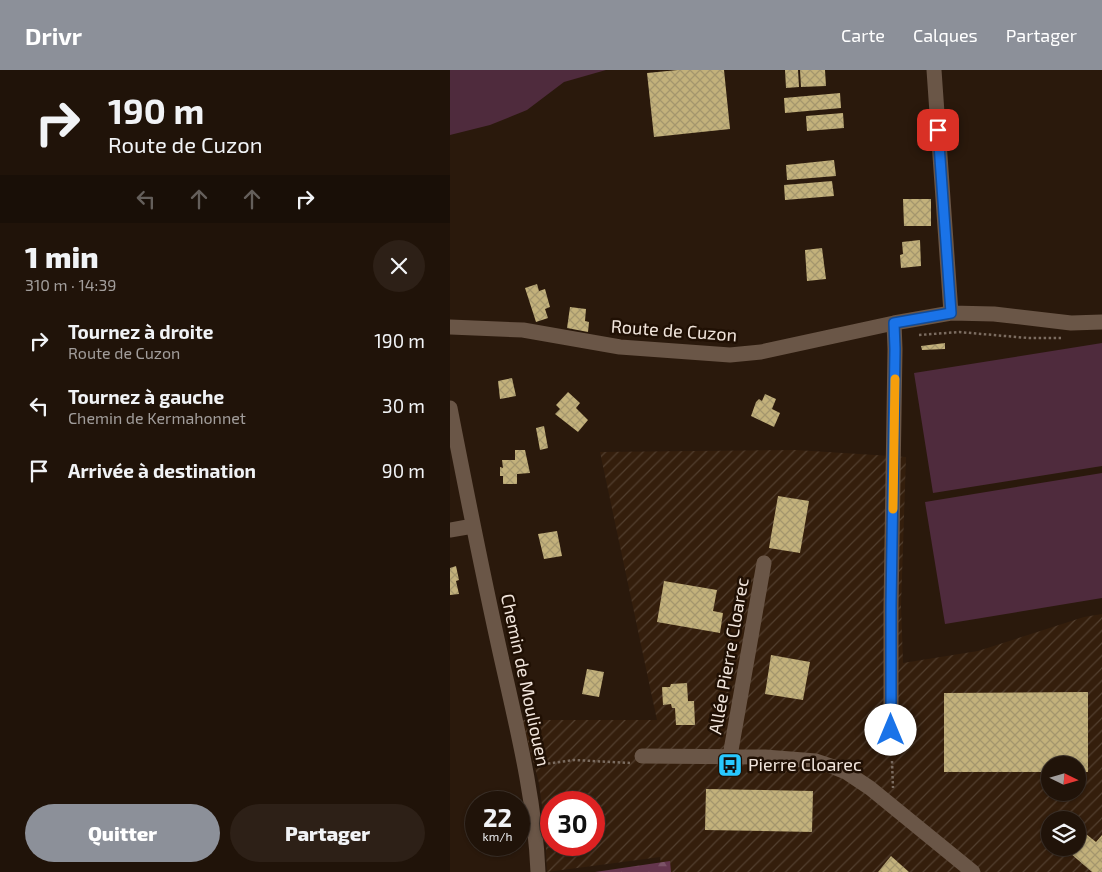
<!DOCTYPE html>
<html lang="fr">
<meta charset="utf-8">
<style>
body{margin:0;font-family:"Exo 2",sans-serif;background:#2d2017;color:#f1f3f6;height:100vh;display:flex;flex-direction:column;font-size:19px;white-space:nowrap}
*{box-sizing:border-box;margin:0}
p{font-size:16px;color:#a29e9c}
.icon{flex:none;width:28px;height:28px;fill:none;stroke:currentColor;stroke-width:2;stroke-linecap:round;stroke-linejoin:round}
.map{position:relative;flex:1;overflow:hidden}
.details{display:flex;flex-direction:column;background:#201309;width:450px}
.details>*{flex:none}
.top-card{background:#201309;color:#f1f3f6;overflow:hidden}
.needle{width:32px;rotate:95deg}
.buttons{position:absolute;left:591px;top:686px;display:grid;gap:10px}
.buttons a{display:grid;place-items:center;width:45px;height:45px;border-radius:50%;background:#201309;box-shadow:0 1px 4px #0004,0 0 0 1px #3d322a;font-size:25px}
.speed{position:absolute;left:15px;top:721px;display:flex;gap:10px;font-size:25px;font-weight:700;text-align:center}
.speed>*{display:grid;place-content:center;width:65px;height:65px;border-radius:50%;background:#201309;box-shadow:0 1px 4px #0004,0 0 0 1px #3d322a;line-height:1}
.speed small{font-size:12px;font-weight:400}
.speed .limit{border:8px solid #d22;background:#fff;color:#111}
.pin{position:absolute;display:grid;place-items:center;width:42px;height:42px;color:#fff;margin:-21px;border-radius:10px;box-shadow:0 2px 8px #0006}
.me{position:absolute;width:55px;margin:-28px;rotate:0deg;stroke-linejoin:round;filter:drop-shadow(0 0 4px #0008)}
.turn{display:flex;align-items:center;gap:18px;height:105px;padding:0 25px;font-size:22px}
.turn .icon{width:65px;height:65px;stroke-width:2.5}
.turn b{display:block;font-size:35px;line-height:42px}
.lanes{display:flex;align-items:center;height:48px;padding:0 25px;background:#0003;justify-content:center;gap:25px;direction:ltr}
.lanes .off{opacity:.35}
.round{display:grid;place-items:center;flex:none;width:52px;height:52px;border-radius:26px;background:#2d2017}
.head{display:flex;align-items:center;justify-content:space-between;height:85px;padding:0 25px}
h1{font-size:30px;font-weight:800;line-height:38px}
.button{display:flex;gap:10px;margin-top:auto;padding:10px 25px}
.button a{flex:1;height:58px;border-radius:30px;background:#8c9099;color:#fff;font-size:20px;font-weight:800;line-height:58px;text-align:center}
.button a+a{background:#2d2017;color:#f1f3f6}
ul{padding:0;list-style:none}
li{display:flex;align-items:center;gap:15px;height:65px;padding:0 25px}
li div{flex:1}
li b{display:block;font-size:19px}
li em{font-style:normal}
header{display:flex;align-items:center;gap:30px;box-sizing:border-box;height:70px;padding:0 25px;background:#8c9099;color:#fff}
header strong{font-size:24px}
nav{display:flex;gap:28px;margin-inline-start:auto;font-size:18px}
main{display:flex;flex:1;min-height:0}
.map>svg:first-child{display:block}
</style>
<header>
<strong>Drivr</strong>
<nav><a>Carte</a><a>Calques</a><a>Partager</a></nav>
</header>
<main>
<section class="details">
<div class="top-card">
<div class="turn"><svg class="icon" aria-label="right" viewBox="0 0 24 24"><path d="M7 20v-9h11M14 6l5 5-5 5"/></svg><div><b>190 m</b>Route de Cuzon</div></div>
<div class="lanes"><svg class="icon off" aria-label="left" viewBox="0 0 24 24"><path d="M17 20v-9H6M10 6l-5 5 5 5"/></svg><svg class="icon off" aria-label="ahead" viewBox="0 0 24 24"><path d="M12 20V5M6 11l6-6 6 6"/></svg><svg class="icon off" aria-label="ahead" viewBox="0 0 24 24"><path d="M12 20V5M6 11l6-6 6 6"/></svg><svg class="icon" aria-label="right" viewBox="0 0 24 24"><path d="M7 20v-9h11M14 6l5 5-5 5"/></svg></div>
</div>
<div class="head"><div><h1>1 min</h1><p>310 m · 14:39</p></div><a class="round"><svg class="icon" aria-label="close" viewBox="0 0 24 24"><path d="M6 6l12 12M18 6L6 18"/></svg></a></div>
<ul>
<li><svg class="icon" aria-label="right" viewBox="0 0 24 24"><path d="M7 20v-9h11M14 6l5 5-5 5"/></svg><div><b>Tournez à droite</b><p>Route de Cuzon</p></div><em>190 m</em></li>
<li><svg class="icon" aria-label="left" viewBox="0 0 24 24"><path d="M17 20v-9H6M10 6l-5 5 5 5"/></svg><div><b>Tournez à gauche</b><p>Chemin de Kermahonnet</p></div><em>30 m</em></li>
<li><svg class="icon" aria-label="arrive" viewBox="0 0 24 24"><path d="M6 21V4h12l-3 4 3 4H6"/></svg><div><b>Arrivée à destination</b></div><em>90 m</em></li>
</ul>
<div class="button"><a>Quitter</a><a>Partager</a></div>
</section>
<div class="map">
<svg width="652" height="802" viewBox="0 0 652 802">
<defs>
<pattern id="industrial-furrows" width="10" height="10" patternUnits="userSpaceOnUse" patternTransform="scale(1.25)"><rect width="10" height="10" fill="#341e0c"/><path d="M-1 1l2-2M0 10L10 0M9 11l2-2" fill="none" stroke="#523f2f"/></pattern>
<pattern id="forest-firs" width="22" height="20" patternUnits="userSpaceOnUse" patternTransform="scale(1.25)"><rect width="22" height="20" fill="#65364e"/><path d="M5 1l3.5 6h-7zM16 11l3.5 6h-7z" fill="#7c5367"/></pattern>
<pattern id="building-cross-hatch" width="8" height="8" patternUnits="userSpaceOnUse" patternTransform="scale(1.25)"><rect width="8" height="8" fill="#c3b17b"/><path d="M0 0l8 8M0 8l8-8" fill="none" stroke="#a4966d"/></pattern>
</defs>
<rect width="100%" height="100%" fill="#2a190c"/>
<path fill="url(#industrial-furrows)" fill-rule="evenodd" d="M346,380L456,387L451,536L453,593L528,581L634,547L652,544V802H212L210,787L97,802L95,758L89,713L72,650H207L150,382ZM600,695H628V722H600ZM101,732H144V775H101ZM600,750H628V778H600Z"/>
<path fill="#4f2b3d" d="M0,0H156L114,12L77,40L40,55L0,65Z
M652,273V396L483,423L464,303Z
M652,403V528L495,554L475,432Z"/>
<path fill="url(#forest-firs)" d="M220,791L221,802H145Z"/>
<path fill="url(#building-cross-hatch)" d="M228,0H274L280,59L204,67L197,3Z
M335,0H348L349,17L336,18Z
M350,0H375L376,16L351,17Z
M390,23L391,38L335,43L334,28Z
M393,43L394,58L357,61L356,46Z
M384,90L386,106L337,110L336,95Z
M382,111L384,126L335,130L334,115Z
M453,129H481V156H454Z
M470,170L471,196L451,198L450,185L453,184L452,172Z
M372,178L376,209L357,211L355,180Z
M87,214L89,221L95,219L100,237L95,239L98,248L86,252L75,218Z
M120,237L136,239L135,251L139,252L138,262L117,258Z
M495,273V279L472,280L471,276Z
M62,308L66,326L50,329L48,311Z
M118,322L130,333L126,338L138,350L128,362L105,344L110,339L106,335Z
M315,324L326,329L322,339L330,343L324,357L301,346L306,332L309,329L312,331Z
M94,356L98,378L90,380L86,358Z
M65,380H75L80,403L67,404V414H53V406H50V397L53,398L52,390H65Z
M328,426L359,431L350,483L319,478Z
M107,461L112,486L94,489L88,464Z
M6,496L9,510L6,511L9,524L0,525V498Z
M214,511L267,520L263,541L273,543L270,563L207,552Z
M321,585L360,592L353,630L315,624Z
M137,599L154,602L149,627L132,624Z
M237,613L238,631H244L245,655H226L225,638H222L221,634L213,635L212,617H220L221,614Z
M638,622V702H628V695H600V702H494V623Z
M256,719L363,721L362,762L255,760Z
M636,764L646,772L652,765V802H642L620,783L625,778H628V774Z
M441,786L459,802H428Z"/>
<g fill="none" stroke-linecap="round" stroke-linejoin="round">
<path stroke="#7b6c60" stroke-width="2.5" stroke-dasharray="2.5 2.5" stroke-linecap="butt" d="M469,265L509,262L578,268H611
M442,691L443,718
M88,695L124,690L180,693"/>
<path stroke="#6a5647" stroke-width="15" d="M484,0L501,243
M0,257L73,260L170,277L280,285L311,282L444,253L501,243L544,244L621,253L652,252
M0,338C16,420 32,501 50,582C66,654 85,728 88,802
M0,460L23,456
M441,677V537L445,279L444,253
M192,686L315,687L366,691L381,696L396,702L420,718L523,802
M280,686L314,493"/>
</g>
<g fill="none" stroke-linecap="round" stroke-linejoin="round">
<defs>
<path id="route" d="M441,660V536L445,279L444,253L501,243L488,60"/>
</defs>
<use href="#route" stroke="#114b97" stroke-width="12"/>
<use href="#route" stroke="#1a73e8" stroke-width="9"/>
<path stroke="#f59e0b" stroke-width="9" d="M443,439L445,309"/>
</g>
<defs>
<symbol id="bus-square" viewBox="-11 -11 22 22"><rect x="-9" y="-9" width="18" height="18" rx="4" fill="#28c8ff" stroke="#201004"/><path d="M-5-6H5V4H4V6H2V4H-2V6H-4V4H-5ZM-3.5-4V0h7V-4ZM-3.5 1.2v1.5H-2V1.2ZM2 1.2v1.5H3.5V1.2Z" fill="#111"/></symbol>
</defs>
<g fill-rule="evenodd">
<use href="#bus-square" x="266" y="681" width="28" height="28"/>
</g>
<g text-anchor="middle" stroke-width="5" stroke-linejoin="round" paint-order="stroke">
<g font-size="18" fill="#f2e6dd" stroke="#201004">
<text transform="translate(224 261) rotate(4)" y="6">Route de Cuzon</text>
<text transform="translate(279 586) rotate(-80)" y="6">Allée Pierre Cloarec</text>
<text transform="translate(75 610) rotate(78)" y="6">Chemin de Mouliouen</text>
</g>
<g font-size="18" fill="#f2e6dd" stroke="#201004" text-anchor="start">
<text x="298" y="701">Pierre Cloarec</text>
</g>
</g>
</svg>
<div class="buttons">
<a><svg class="needle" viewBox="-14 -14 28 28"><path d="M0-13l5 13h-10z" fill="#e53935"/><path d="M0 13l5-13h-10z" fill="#a29e9c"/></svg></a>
<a><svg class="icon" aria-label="layers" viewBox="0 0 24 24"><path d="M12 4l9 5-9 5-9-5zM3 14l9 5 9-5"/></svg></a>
</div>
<div class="speed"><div>22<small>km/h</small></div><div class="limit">30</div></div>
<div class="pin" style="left:488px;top:60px;background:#d93025"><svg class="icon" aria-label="arrive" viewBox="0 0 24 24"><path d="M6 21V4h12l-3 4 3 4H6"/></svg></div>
<svg class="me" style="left:441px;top:660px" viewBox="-20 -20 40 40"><circle r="19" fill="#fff"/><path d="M0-13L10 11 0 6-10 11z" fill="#1a73e8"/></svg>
</div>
</main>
